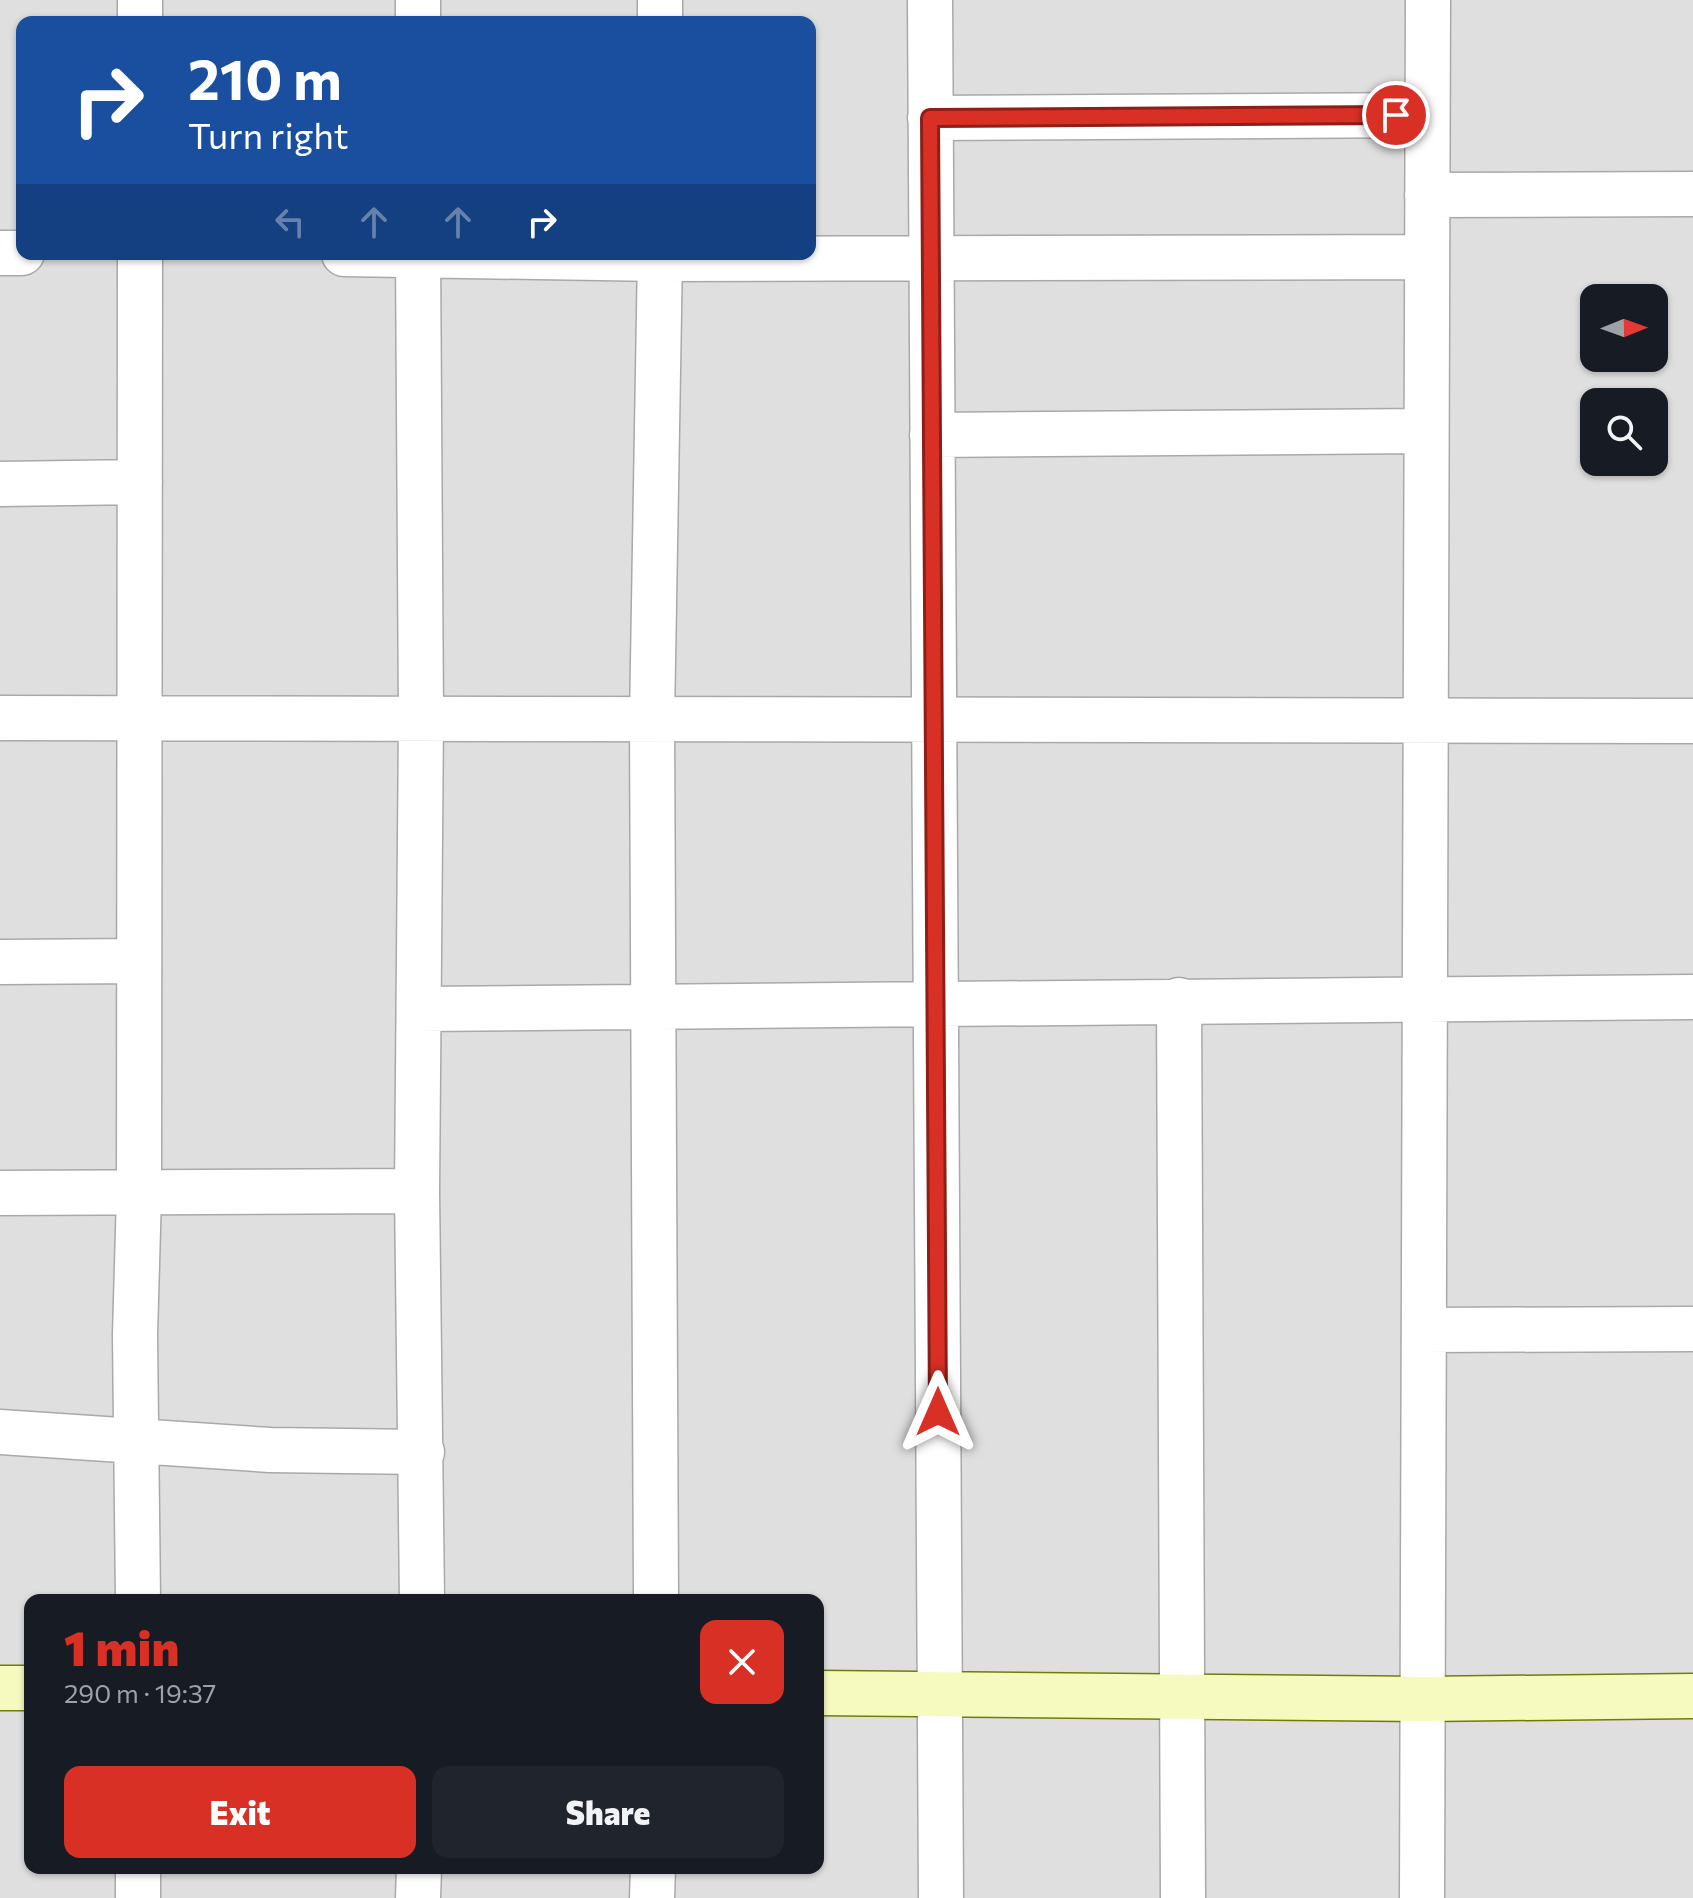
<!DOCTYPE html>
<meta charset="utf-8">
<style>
body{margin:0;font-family:Commissioner,sans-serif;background:#20242c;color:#f1f3f6;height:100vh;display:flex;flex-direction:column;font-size:30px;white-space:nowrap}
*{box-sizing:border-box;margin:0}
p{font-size:26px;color:#9ea1a6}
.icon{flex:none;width:44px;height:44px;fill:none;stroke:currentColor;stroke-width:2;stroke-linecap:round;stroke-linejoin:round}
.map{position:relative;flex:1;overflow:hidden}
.side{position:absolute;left:24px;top:1594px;width:800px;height:280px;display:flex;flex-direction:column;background:#171b24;border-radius:16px;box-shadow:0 2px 6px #0004}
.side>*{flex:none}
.guide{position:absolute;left:16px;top:16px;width:800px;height:244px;border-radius:16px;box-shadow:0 2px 6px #0004;background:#1a4fa0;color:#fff;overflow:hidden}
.needle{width:52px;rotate:89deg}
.tools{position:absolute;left:1580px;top:284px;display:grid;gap:16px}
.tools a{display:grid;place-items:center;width:88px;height:88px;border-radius:16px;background:#171b24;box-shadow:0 2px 6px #0004;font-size:40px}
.pin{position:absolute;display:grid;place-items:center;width:68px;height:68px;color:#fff;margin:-34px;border:4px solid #fff;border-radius:50%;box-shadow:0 2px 8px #0007}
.me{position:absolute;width:88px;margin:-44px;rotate:0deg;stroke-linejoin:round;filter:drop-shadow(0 0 6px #0008)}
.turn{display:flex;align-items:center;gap:28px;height:168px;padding:0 40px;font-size:36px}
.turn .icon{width:104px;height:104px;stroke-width:2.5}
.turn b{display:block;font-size:56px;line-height:68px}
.lanes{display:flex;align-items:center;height:76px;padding:0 40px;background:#0003;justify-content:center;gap:40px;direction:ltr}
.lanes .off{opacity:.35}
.round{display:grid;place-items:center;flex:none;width:84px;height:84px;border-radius:16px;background:#20242c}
.head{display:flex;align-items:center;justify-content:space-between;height:136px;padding:0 40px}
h1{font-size:48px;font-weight:800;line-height:60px;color:#d93025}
.button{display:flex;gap:16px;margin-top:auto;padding:16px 40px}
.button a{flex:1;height:92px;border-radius:16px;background:#d93025;color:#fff;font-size:32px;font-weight:800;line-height:92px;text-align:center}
.button a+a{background:#20242c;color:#f1f3f6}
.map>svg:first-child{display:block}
</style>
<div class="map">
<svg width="1693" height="1898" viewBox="0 0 1693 1898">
<rect width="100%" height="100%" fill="#f2efe9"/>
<path fill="#e0dfdf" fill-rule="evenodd" d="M0,0H1693V1898H0ZM22,22H810V254H22ZM1594,298H1654V358H1594ZM1594,402H1654V462H1594ZM30,1600H818V1868H30Z"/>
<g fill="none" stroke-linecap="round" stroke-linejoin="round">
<defs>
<path id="street" d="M418,0V22
M930,0L941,1898
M140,22V0
M660,22V0
M930,118L1427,115
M1427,195L1693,194
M0,253H22
M344,254L660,259L1427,257
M418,254L421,719L417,1191L422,1600
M932,435L1426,431
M0,484L140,482
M0,718L1693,721
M0,962L139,961
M1179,1000L1183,1898
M421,1009L1693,997
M0,1193L417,1191
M1424,1330L1693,1329
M0,1432L270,1450L422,1452
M138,1600L135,1335L139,1194L140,254
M656,1600L652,720L660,254
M138,1898V1868
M418,1898L419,1868
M652,1898L653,1868
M1422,1898L1428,0"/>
<path id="secondary" d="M0,1688H30
M818,1693L1423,1699L1693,1696"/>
</defs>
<use href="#street" stroke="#a9a9a9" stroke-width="47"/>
<use href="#secondary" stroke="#707d05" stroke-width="47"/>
<use href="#street" stroke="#fff" stroke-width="44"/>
<use href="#secondary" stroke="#f7fabf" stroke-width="44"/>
</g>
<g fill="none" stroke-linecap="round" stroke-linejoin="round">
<defs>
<path id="route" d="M938,1412L930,118L1396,115"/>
</defs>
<use href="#route" stroke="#8d1f18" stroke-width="20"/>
<use href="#route" stroke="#d93025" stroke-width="14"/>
</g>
</svg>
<div class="tools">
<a><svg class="needle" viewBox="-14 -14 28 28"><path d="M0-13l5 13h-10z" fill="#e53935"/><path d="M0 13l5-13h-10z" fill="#9ea1a6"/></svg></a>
<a><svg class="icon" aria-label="search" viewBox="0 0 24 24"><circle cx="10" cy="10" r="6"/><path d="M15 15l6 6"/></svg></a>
</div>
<div class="pin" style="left:1396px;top:115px;background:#d93025"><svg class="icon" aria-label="arrive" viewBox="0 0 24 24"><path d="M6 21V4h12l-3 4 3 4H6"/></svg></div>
<svg class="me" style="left:938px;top:1412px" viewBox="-20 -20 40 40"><path d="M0-17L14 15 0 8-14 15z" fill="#d93025" stroke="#fff" stroke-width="4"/></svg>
<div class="guide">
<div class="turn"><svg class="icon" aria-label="right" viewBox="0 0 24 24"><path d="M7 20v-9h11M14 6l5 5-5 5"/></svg><div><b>210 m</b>Turn right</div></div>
<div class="lanes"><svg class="icon off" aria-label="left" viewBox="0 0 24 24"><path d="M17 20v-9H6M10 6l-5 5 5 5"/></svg><svg class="icon off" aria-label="ahead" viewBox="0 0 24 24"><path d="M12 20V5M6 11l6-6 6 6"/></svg><svg class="icon off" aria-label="ahead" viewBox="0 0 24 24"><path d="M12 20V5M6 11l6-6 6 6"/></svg><svg class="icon" aria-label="right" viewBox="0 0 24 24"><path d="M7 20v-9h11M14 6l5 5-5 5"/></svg></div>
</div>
<section class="side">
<div class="head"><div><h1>1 min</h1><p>290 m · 19:37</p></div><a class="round" style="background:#d93025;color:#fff"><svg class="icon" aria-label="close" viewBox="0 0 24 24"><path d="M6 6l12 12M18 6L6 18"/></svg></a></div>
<div class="button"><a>Exit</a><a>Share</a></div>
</section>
</div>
